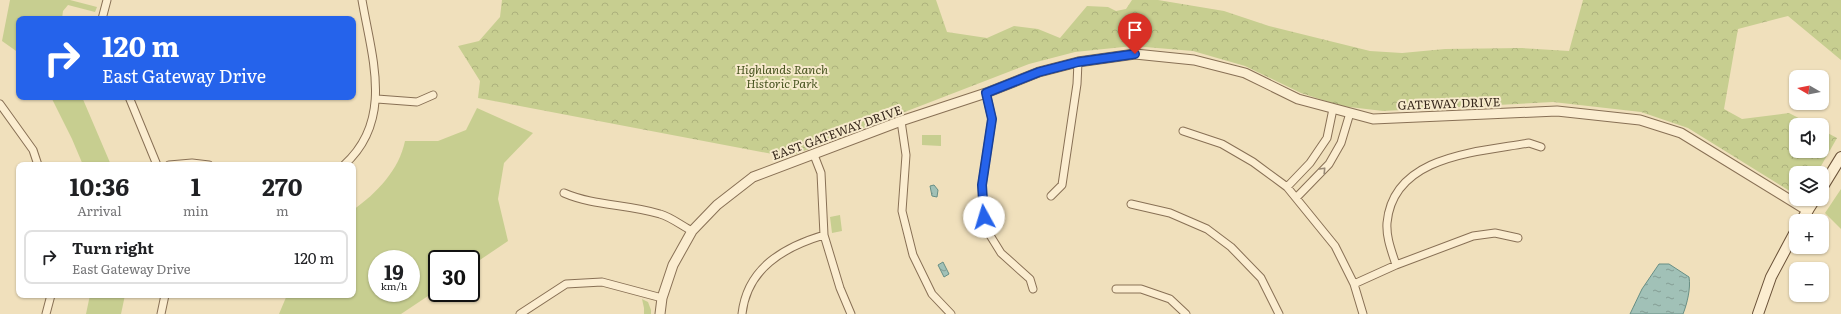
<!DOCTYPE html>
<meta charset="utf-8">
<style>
body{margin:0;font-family:Literata,serif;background:#f6f6f6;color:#202124;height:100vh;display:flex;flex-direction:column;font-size:15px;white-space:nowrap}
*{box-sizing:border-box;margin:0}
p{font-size:13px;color:#757577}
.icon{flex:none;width:22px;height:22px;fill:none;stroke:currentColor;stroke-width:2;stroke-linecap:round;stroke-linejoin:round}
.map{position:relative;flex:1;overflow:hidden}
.side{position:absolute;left:16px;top:162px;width:340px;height:136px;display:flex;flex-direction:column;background:#fff;border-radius:8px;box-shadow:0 1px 3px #0004}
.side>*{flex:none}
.guide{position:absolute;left:16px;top:16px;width:340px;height:84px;border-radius:8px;box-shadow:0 1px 3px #0004;background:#2563eb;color:#fff;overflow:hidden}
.needle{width:26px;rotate:279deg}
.buttons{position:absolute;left:1789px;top:70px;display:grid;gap:8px}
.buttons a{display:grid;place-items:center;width:40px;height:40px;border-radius:8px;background:#fff;box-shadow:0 1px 3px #0004;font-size:20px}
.speed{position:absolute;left:368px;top:250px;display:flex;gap:8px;font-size:20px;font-weight:700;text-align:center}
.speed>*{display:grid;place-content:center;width:52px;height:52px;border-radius:50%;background:#fff;box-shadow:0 1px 3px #0004;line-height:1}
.speed small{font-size:10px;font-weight:400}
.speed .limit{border:2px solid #111;border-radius:6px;background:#fff;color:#111}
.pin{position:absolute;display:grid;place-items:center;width:34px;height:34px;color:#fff;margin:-41px -17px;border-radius:50% 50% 50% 0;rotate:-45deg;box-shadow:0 0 4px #0007}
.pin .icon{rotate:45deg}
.me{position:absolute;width:44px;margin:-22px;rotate:354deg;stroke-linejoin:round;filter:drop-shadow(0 0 3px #0008)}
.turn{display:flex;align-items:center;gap:14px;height:84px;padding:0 20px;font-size:18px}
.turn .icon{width:52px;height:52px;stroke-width:2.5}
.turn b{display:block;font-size:28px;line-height:34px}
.eta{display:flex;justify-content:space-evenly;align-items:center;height:68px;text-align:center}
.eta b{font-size:24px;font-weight:700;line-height:28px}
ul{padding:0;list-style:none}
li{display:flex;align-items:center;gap:12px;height:54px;margin:0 8px 6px;padding:0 12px;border:2px solid #e0e0e0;border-radius:8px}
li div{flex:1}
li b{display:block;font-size:15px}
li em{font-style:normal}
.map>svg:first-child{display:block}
</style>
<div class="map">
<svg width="1841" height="314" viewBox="0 0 1841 314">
<defs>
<pattern id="forest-crowns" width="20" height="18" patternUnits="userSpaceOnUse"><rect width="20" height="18" fill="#c7ce90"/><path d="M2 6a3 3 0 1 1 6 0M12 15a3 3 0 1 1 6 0" fill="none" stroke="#acb17c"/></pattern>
<pattern id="water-ripples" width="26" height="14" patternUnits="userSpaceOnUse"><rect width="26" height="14" fill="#a1c1b7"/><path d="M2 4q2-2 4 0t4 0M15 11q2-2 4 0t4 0" fill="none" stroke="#849d94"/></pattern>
</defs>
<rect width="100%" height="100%" fill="#f0e0bc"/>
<path fill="#c7ce90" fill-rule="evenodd" d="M10,0H70L97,7L95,12L68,5L63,11L62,19H19V53L2,41Z
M51,97H82L111,165H83L72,139Z
M477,108L533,133L504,163L498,199L508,241L471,266V259H437V290L401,314H279L287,295H353V210C377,193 399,170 405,141H438L466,130ZM377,259H411V293H377Z
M922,135H941V146L922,145Z
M1841,189V229L1825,213Z
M840,215L842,231L832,233L830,217Z
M90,295H125L121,314H86Z
M642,299L648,302L651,310V314H644V308Z"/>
<path fill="url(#forest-crowns)" d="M502,0H936L947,32L987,38L1014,26L1038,29L1060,38L1087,6L1108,7L1116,11L1126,9L1132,0H1158L1224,11L1269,26L1370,51L1402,53L1445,49L1522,48L1569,51L1583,0H1841V60L1788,16L1738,29L1724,109L1742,119L1789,113L1812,125H1796V151H1822V130L1837,138L1817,173H1796V195L1688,128L1641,112L1553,102L1383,111L1341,106L1301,93L1245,66L1193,51L1133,46L1075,52L1029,64L788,157L478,98L480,81L458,46L479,41L500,17Z"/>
<path fill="url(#water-ripples)" stroke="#688f85" d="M934,185L938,190L937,197L932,196L930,186Z
M943,262L949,274L944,277L938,265Z
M1659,264H1669L1689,277C1691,288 1687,304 1683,314H1630L1642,289Z"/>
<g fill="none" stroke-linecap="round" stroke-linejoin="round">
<defs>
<path id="minor" d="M102,19L107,0
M986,93L992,119L982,185L984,217L988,232L1001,253L1030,279L1033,289
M129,97L157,165
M377,99L417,102L433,95
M0,104L33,150L38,165
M901,121L906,155L902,211L913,255L932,294L951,314
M1183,131L1222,144L1253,162L1287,187L1335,246L1354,284L1363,314
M814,155L821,173L824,235L840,288L851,314
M169,165L192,163L209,165
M344,165C394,120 372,58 362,0
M1287,187L1310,163L1327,138L1333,109
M564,193C594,206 628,204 660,214C671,217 682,226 692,231
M1051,196L1062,185L1077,84L1078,62
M1296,198L1329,164L1341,143L1350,113
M1131,204L1170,213L1207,229L1231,247L1261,278L1279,314
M1396,265C1392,252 1386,238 1387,223C1393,155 1478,152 1529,143L1541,147
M1354,284L1396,265L1473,236L1495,233L1518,238
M1116,289H1141L1170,299L1186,314
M46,314L51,295
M161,314L165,295
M520,314L566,284L602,282L662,298
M742,314C747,268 784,247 824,235"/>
<path id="tertiary" d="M660,314L662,298L673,265L692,231L717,205L753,177L901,121L986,93L1039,72L1078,62L1135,54L1194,60L1245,73L1298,99L1373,119L1557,111L1640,120L1681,133L1808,211"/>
<path id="secondary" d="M1822,188L1841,157
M1801,221L1815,199
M1758,314L1771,277L1796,230"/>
</defs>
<use href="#minor" stroke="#887055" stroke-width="9"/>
<use href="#tertiary" stroke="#887055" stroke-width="11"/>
<use href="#secondary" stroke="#6a5138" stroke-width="12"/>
<use href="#minor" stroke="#fbedd0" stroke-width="7"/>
<use href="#tertiary" stroke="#fbedd0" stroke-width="9"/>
<use href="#secondary" stroke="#fbedd0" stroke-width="10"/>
</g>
<defs><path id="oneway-chevron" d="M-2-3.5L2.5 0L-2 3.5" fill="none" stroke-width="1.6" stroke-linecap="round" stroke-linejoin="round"/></defs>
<use stroke="#998a76" href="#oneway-chevron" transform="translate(1323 170) rotate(-47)"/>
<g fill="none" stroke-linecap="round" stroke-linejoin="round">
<defs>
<path id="route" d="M984,217L982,185L992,119L986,93L1039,72L1078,62L1135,54"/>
</defs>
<use href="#route" stroke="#184099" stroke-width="10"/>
<use href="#route" stroke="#2563eb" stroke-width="7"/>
</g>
<g text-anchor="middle" stroke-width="4" stroke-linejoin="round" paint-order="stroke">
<g font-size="12" font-style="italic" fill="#485420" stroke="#f7eacc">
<text x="782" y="74">Highlands Ranch<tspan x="782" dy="14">Historic Park</tspan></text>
</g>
<g font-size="12" fill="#37281b" stroke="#f7eacc">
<text transform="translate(1449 104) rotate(-2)" y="4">GATEWAY DRIVE</text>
<text transform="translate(837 133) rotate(-20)" y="4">EAST GATEWAY DRIVE</text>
</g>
</g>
</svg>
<div class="buttons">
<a><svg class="needle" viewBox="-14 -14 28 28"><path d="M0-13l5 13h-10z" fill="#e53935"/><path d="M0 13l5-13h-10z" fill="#757577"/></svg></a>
<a><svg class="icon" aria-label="sound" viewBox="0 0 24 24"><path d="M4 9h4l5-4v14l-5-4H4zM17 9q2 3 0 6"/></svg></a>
<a><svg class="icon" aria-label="layers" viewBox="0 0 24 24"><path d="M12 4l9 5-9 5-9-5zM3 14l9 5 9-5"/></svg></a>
<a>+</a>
<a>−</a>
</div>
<div class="speed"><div>19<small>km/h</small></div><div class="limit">30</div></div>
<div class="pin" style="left:1135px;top:54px;background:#d93025"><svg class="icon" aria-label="arrive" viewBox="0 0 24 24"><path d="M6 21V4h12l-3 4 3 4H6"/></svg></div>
<svg class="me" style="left:984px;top:217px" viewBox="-20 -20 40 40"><circle r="19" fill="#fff"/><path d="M0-13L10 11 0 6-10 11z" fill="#2563eb"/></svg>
<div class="guide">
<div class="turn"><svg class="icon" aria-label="right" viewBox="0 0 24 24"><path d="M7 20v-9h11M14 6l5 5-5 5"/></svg><div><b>120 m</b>East Gateway Drive</div></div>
</div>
<section class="side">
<div class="eta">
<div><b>10:36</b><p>Arrival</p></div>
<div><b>1</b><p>min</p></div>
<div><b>270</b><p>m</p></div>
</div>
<ul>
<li><svg class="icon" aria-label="right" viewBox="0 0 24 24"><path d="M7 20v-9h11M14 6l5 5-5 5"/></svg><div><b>Turn right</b><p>East Gateway Drive</p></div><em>120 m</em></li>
</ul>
</section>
</div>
